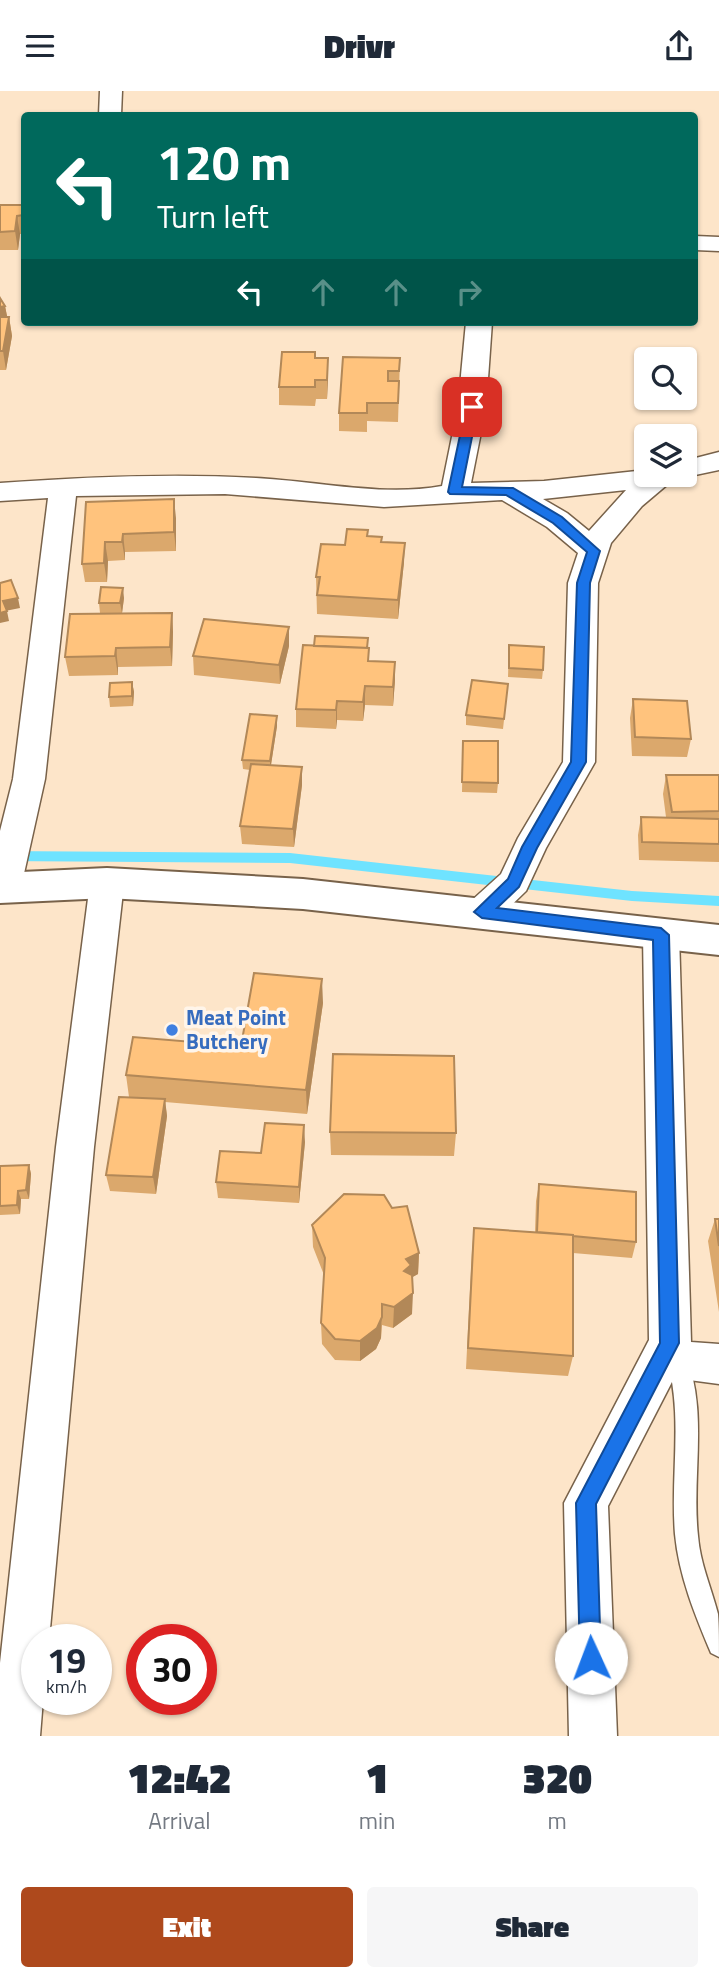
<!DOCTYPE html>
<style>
body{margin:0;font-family:"Titillium Web",sans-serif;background:#f6f6f7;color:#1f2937;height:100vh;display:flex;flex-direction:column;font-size:26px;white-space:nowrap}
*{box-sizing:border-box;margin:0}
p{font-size:23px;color:#747a83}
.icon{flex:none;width:38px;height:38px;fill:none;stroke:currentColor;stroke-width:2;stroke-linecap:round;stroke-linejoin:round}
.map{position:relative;height:1645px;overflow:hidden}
.side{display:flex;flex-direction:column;background:#fff;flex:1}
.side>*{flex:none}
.hud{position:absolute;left:21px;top:21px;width:677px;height:214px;border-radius:7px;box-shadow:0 2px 5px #0004;background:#00695c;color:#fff;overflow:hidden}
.fabs{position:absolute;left:634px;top:256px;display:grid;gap:14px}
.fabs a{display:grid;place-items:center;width:63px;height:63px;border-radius:7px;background:#fff;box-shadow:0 2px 5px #0004;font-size:35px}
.speed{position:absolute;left:21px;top:1533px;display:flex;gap:14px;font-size:35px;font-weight:700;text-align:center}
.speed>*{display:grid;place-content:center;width:91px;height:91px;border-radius:50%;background:#fff;box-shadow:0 2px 5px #0004;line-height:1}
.speed small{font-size:18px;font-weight:400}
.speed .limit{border:10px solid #d22;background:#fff;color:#111}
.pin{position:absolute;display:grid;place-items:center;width:60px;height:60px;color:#fff;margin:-30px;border-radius:14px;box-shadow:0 4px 10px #0006}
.me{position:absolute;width:77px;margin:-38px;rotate:358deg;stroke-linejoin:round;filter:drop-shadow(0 0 5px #0008)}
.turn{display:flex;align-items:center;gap:24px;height:147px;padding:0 21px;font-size:32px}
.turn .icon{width:91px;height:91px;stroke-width:2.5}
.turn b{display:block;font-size:49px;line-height:60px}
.lanes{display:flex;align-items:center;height:66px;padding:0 21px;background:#0003;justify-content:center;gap:35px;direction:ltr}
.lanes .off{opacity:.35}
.eta{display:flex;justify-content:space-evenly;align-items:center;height:119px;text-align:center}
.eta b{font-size:42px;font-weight:800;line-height:49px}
.button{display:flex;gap:14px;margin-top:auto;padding:14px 21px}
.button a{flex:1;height:80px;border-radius:7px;background:#ae491c;color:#fff;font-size:28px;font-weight:800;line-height:80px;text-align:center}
.button a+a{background:#f6f6f7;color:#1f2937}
header{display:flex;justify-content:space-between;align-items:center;height:91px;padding:0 21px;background:#fff;font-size:32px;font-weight:800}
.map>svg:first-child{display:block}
</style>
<header><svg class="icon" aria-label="menu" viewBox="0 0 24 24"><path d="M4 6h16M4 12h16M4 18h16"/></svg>Drivr<svg class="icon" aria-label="share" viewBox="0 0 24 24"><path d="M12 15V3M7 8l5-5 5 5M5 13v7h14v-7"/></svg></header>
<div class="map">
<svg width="719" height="1645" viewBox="0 0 719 1645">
<rect width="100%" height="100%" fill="#fde5c9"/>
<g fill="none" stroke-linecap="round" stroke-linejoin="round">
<path fill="#6fe3ff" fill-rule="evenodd" d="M0,760L290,762L632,800L719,805V815L632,810L290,772L0,770Z"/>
<defs>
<path id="service" d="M676,1255L683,1258C710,1317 691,1383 698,1445C700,1472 711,1496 718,1523C719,1535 719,1552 719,1566L711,1562C695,1524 679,1485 675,1443C670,1383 684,1324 666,1265L669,1258Z"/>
<path id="minor" d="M100,0H122L121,24H99Z
M695,145L719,146V160L695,159Z
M466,231H492L486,316L471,392L544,390L646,379V383H684V370L719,361V379L681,387L668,393L642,415L611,452L598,492L595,671L546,757L526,800L494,831L482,835L470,831L465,821L470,811L501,783L518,747L563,671L568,492L578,462L547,436L502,409L384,416L225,403L76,405L45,688L21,796L16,805L0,808V740L13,688L48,407L0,410V392C85,386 171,382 256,387C317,390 382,406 442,395L458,316ZM626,399L589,440L567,422L543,408Z
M107,779L119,783L124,792L94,1056L49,1549H37V1608H43L40,1645H0V1572L56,1056L90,792L95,783Z
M661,829L673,833L679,843L691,1251L719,1253V1293L674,1287L608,1415L617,1645H569L564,1412L649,1249L643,843L649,833Z"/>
<path id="secondary" d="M107,777L303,788L719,834V864L303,818L107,807L0,812V782Z"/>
</defs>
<use href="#service" stroke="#78624a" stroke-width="3"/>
<use href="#minor" stroke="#78624a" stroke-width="3"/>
<use href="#secondary" stroke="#78624a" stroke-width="4"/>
<use href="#service" fill="#fff" fill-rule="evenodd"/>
<use href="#minor" fill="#fff" fill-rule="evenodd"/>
<use href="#secondary" fill="#fff" fill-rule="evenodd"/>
</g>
<path fill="#dba86c" d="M0,114H24V143H20L18,159H0Z
M0,207L5,215L7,225L1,226H9L12,245L6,279H0Z
M315,267L328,286L327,308H316L315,315L279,314V296Z
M400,267L398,331L367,330V341L339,340V322Z
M86,411L176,427V460L125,461V469L108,470L107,491H85L82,473Z
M368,439V445L382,451L404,471L398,528L317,523L316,486L345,454Z
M124,507L122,522H100L99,512Z
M172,522L173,541L172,575L118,576V584L69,585L65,566Z
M509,554L543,579L542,588L508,586Z
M289,555L280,593L194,584L193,565Z
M368,557L369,570L395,589L393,615L365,614L363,630L337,629L336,638L296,636V618Z
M132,591L134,601L133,615L110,616L109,606Z
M508,593L503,638L466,634V624Z
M633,608L691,648L687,666L632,665L630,627Z
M277,635L271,674L302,694L294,756L242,753L240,735L250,679L243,678L242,669Z
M463,650L498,692L497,702L462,701Z
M666,684H719V771L639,769L638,744L641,726H666L663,703Z
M323,912L307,1023L165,1011L167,1025L156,1103L110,1100L106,1084L129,1006L126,984L241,955Z
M330,1041L456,1042L454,1065L331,1064Z
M305,1051L299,1112L218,1107L216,1091Z
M29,1074L31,1083L29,1108H21L20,1123L0,1124V1075Z
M539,1093L636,1151L632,1167L573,1162V1265L568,1285L466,1278L472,1159L474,1137L535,1141L536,1110Z
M715,1128H719V1221L708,1150Z
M312,1134L419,1162L418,1183L412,1186V1223L393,1237L382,1234L381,1247L376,1258L360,1270L335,1269L322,1253L321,1232L324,1184L313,1156Z"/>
<path fill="#b28858" d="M17,125L20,143L18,159L15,140Z
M5,215L7,225L0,227V216Z
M9,226L12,245L6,279L3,260Z
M328,267V286L327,308V289Z
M174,408L176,427V460L174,441Z
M123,443L125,461V469L122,451Z
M105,451L108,470L107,491L104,472Z
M405,452L404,471L398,528V509Z
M123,497L124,507L122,522L120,512Z
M18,507L20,517L5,520L3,510Z
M7,520L9,530L0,532V522Z
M172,522L173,541L172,575L170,556Z
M289,536V555L280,593L279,574Z
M116,557L118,576V584L115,565Z
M395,571V589L393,615V596Z
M132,591L134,601L133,615L132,605Z
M365,595V614L363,630V611Z
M337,610V629L336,638V619Z
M277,625V635L270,680V670Z
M302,676V694L294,756L293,738Z
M322,888L323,912L307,1023L306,999Z
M165,1008L167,1025L156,1103L153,1086Z
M304,1034L305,1051L299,1112V1096Z
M29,1074L31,1083L29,1108L26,1099Z
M18,1100L21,1108L20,1123L17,1114Z
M419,1162L418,1183L411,1187L404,1180L406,1168Z
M413,1202L412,1223L393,1237L394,1216Z
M382,1213L381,1247L376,1258L360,1270V1250Z"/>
<path fill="#ffc37d" stroke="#b28858" stroke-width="2" d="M0,114H24V124L17,125L15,140L0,141Z
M0,207L5,215L0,216Z
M0,226H9L3,260H0Z
M282,261H315V267H328L327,289H315V296H279Z
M343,266L400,267L399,280H388V290H399L398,312H367V322H339Z
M174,408V441L123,443L122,451H105L104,472L82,473L86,411Z
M347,438L368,439L367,445L382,446L381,451L405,452L398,509L317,504L320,486H316L321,453L345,454Z
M11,489L18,507L3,510L7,520L0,522V492Z
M101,496L123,497L120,512H99Z
M172,522L170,556L116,557L115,565L65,566L70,523Z
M204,528L289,536L279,574L193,565Z
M315,545L368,547L367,557L314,555Z
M303,554L369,557L368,570L395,571L393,596L365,595L363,611L337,610L336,619L296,618Z
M509,554L544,556L543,579L509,577Z
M472,589L508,593L504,628L466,624Z
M132,591V605L109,606L110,592Z
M633,608L687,610L691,648L635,646Z
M250,623L277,625L270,670L242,669Z
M463,650H498V692L462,691Z
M251,673L302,676L293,738L240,735Z
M666,684H719V720L672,721Z
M641,726L719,728V753L642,751Z
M254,882L322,888L306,999L126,984L133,946L241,955Z
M333,963L454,965L456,1042L330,1041Z
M119,1006L165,1008L153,1086L106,1084Z
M265,1032L304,1034L299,1096L216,1091L220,1060L261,1062Z
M29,1074L26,1099L18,1100L17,1114L0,1115V1075Z
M539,1093L636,1101V1151L573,1145V1144L537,1141Z
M344,1103L384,1104L392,1117L407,1115L419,1162L406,1168L411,1174L404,1180L412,1184L413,1202L394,1216L382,1213V1226L377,1237L360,1250L335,1248L321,1232L325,1167L312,1134Z
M715,1128H719V1155Z
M474,1137L573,1144V1265L468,1257Z"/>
<path fill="#1a73e8" stroke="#114b97" stroke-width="2" d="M472,312L478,316L462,396L513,397L562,426L600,460L590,492L586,671L537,757L519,796L497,817L661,837L669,844L679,1252L596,1413L601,1567L598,1575L591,1578L583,1575L580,1567L576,1412L660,1252L653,849L482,827L474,821L508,788L522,756L571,671L577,492L587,461L553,432L506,404L450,403L448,401L466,316Z"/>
<circle fill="#3f7fe0" stroke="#fff5ea" stroke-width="2.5" cx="172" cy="939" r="7"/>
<g text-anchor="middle" stroke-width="7" stroke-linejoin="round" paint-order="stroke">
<g font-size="21" font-weight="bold" fill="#366cbe" stroke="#fff5ea" text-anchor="start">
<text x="186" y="934">Meat Point<tspan x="186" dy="24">Butchery</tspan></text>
</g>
</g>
</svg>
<div class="fabs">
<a><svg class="icon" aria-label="search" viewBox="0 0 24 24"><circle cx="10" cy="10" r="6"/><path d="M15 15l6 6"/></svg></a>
<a><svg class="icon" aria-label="layers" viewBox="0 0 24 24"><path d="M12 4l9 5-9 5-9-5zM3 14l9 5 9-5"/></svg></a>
</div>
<div class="speed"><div>19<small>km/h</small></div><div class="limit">30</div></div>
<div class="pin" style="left:472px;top:316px;background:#d93025"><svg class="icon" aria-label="arrive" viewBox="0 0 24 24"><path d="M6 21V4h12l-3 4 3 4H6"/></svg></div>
<svg class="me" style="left:591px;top:1567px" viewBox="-20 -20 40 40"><circle r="19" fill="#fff"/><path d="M0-13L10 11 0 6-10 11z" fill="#1a73e8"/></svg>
<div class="hud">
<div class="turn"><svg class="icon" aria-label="left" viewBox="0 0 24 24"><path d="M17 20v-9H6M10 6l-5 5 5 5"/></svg><div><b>120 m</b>Turn left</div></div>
<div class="lanes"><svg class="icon" aria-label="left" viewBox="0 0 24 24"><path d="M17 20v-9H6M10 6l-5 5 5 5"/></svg><svg class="icon off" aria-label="ahead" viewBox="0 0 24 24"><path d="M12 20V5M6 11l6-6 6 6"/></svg><svg class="icon off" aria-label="ahead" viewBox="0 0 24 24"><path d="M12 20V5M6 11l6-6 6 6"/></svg><svg class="icon off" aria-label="right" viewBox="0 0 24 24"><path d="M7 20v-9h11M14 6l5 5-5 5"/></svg></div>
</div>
</div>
<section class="side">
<div class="eta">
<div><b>12:42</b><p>Arrival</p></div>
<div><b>1</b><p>min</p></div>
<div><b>320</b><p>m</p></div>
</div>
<div class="button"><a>Exit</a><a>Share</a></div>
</section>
